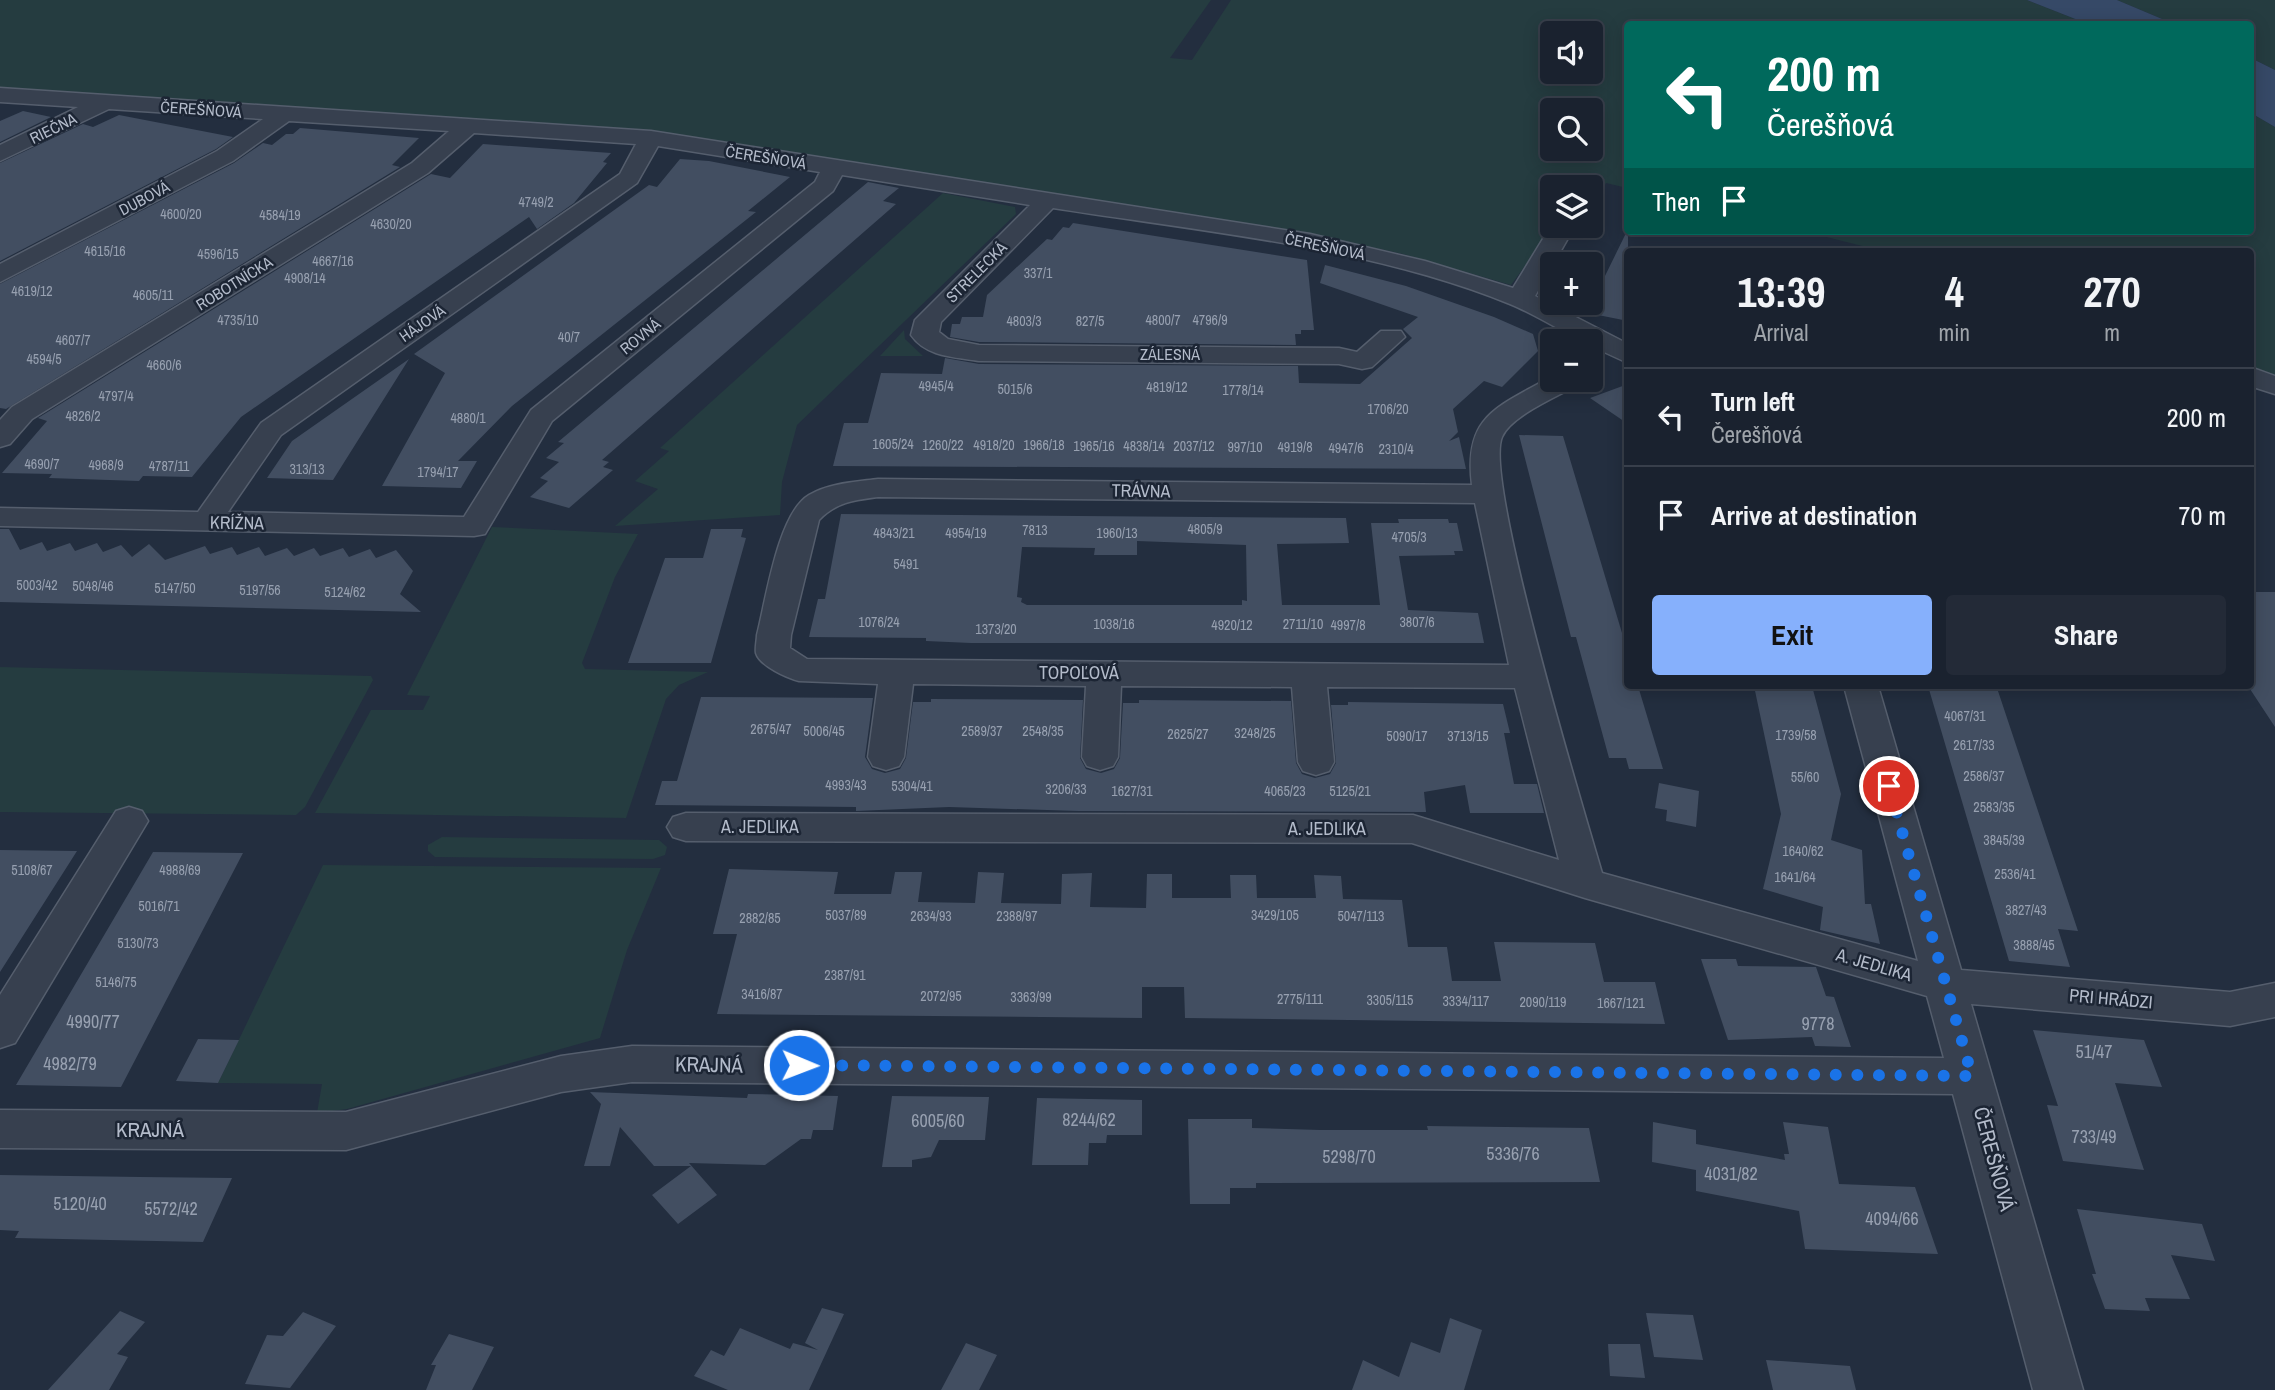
<!DOCTYPE html>
<meta charset="utf-8">
<style>
body{margin:0;font-family:"Archivo Narrow",sans-serif;background:#232a37;color:#f1f3f6;height:100vh;display:flex;flex-direction:column;font-size:26px;white-space:nowrap}
*{box-sizing:border-box;margin:0}
p{font-size:23px;color:#9fa4aa}
.icon{flex:none;width:38px;height:38px;fill:none;stroke:currentColor;stroke-width:2;stroke-linecap:round;stroke-linejoin:round}
.map{position:relative;flex:1;overflow:hidden}
.drawer{position:absolute;left:1624px;top:248px;width:630px;height:441px;display:flex;flex-direction:column;background:#1a222f;border-radius:7px;box-shadow:0 4px 18px #0003,0 0 0 2px #383f4b}
.drawer>*{flex:none}
.top-card{position:absolute;left:1624px;top:21px;width:630px;height:214px;border-radius:7px;box-shadow:0 4px 18px #0003,0 0 0 2px #383f4b;background:#00695c;color:#fff;overflow:hidden}
.fabs{position:absolute;left:1540px;top:21px;display:grid;gap:14px}
.fabs a{display:grid;place-items:center;width:63px;height:63px;border-radius:7px;background:#1a222f;box-shadow:0 4px 18px #0003,0 0 0 2px #383f4b;font-size:35px}
.pin{position:absolute;display:grid;place-items:center;width:60px;height:60px;color:#fff;margin:-30px;border:4px solid #fff;border-radius:50%;box-shadow:0 2px 7px #0007}
.me{position:absolute;width:77px;margin:-38px;rotate:91deg;stroke-linejoin:round;filter:drop-shadow(0 0 5px #0008)}
.turn{display:flex;align-items:center;gap:24px;height:147px;padding:0 28px;font-size:32px}
.turn .icon{width:91px;height:91px;stroke-width:2.5}
.turn b{display:block;font-size:49px;line-height:60px}
.then{display:flex;align-items:center;height:66px;padding:0 28px;background:#0003;gap:14px;font-size:26px}
.eta{display:flex;justify-content:space-evenly;align-items:center;height:119px;text-align:center}
.eta b{font-size:42px;font-weight:700;line-height:49px}
.cta{display:flex;gap:14px;margin-top:auto;padding:14px 28px}
.cta a{flex:1;height:80px;border-radius:7px;background:#86b0fc;color:#111;font-size:28px;font-weight:700;line-height:80px;text-align:center}
.cta a+a{background:#232a37;color:#f1f3f6}
ul{padding:0;list-style:none}
li{display:flex;align-items:center;gap:21px;height:98px;padding:0 28px;border-top:2px solid #383f4b}
li div{flex:1}
li b{display:block;font-size:26px}
li em{font-style:normal}
.map>svg:first-child{display:block}
</style>
<div class="map">
<svg width="2275" height="1390" viewBox="0 0 2275 1390">
<rect width="100%" height="100%" fill="#232e3f"/>
<path fill="#253c40" fill-rule="evenodd" d="M0,0H1211L1170,58L1192,60L1231,0H2027L2088,24H1628L1627,188L1606,183L1591,214V187H1552L1554,226L1511,285L1403,254L1305,233L656,131L0,89ZM1552,33H1591V72H1552ZM1552,110H1591V149H1552Z
M2117,0H2275V70L2251,58L2250,24H2174Z
M2251,113L2275,127V387L2251,374L2250,252H1886L1803,231H2250Z
M943,193L1015,207L1016,214L797,425L782,482L780,515L615,526L658,489L635,481L669,451L660,448Z
M904,330L905,339L923,356H880Z
M492,527L638,534L615,577L582,663L585,669L708,672L679,685L666,699L626,818L315,813L371,710H423L430,696L407,695Z
M0,667L371,676L373,680L305,807L296,815L0,812Z
M442,837L659,840L667,847L665,855L653,859L435,857L428,851V845Z
M323,865L661,868L627,950L600,1038L347,1109L317,1113L322,1084L218,1083Z"/>
<path fill="#364967" d="M2027,0H2117L2174,24H2088Z
M2251,58L2275,70V127L2251,113Z"/>
<path fill="#424e61" fill-rule="evenodd" d="M23,111L51,117L0,142V121Z
M119,115L233,137L216,149L0,261V163L83,124L93,127Z
M300,128L419,138L392,165L400,167L6,409L0,408V284L234,163L263,143L272,145L286,134H293Z
M483,144L611,153L603,162L607,163L574,203L537,229L529,217L241,417L192,477L143,476L139,481L49,478L52,474L2,473L47,421L38,418L431,174L450,178Z
M680,159L709,161L790,177L748,211L756,212L512,406L458,461H477L461,488L382,486L445,373L414,354L649,185L657,187Z
M868,182L899,188L883,201L896,204L602,460L609,462L603,467L613,470L569,508L530,497L548,481L540,478L559,462L546,458L564,443L558,442Z
M1073,223L1307,260L1314,330H1301V334H1295L1296,345L979,342L950,337L952,324H960L962,317H983L987,295L1047,239L1052,240L1063,227L1069,228Z
M1628,229V321L1588,313L1604,278Z
M1325,265L1406,286L1494,317L1533,334L1538,351L1502,387L1484,381L1453,409L1458,432L1449,441L1459,437L1466,469L833,466L844,423H868L881,373L942,374L945,358L979,364L1298,366L1299,383L1360,384L1412,338L1403,329L1418,317L1320,283Z
M409,359L333,480L267,478L292,441Z
M1628,384V424L1590,398Z
M1519,435L1563,436L1628,653V686H1638L1663,769H1629L1626,758H1609L1576,637H1571Z
M841,514L1346,518L1349,543L1277,544L1282,605H1380L1371,523H1399L1398,519H1448L1449,523H1457L1463,551H1454L1455,555L1399,556L1408,610L1478,613L1484,643H971L926,641V638L809,637L818,599H825ZM1137,541L1246,545L1247,601L1242,600V605H1027L1021,602L1022,598L1017,597L1022,547L1095,548L1094,555H1137Z
M0,529H9L20,550L42,542L47,551L70,543L75,551L97,543L103,552L121,545L132,557L149,544L165,560L205,546L210,554L232,547L237,555L259,547L265,556L287,548L294,556L314,548L320,556L343,548L349,557L370,549L376,558L396,550L413,571L400,594L421,612L0,602Z
M711,529H743L741,537L746,538L711,663H628L665,558H703Z
M2250,592H2275V727L2250,689Z
M1754,686H1812L1841,794L1831,840L1862,850L1865,904H1871L1880,944L1820,930L1823,907L1763,889L1781,814Z
M1928,686L1997,688L2078,931L2058,929L2070,967L2009,961Z
M701,697L873,698L865,757L872,769L885,773L900,769L906,758L913,702H931V699L1083,700L1080,758L1086,769L1101,773L1114,769L1120,758L1123,703H1139V700L1291,701L1296,763L1302,774L1315,778L1330,774L1336,763L1331,705H1348V702L1503,704L1510,733H1504L1514,784H1537L1544,813H1470L1465,785L1424,792L1426,812L1078,811L949,807L856,811V807L655,805L662,781H677Z
M1659,783L1699,791L1696,827L1666,821L1667,810L1655,808Z
M0,850L77,851L0,972Z
M153,852L243,853L121,1087L16,1085Z
M729,869L838,872L834,894H891L895,872H922L918,902L975,903L978,872L1004,873L1001,903L1061,904L1062,874L1092,873L1090,907L1146,908L1147,874H1172V898H1231L1230,875H1256L1257,898H1316L1314,875L1341,876L1343,899L1402,900L1408,947H1447L1452,981H1501L1494,942L1595,943L1604,982H1655L1665,1024L1185,1018L1184,987H1142V1018L717,1014L737,934H713Z
M1701,959H1736L1738,966L1816,967L1826,996L1834,997L1851,1047L1815,1046L1812,1037L1728,1040Z
M2033,1030L2144,1040L2162,1087L2115,1083L2144,1170L2063,1161L2047,1105L2058,1106Z
M198,1039L239,1040L218,1083L176,1081Z
M590,1092L747,1098L748,1094L838,1096L833,1130H813L811,1139H801L765,1165L689,1163L717,1195L678,1224L652,1195L691,1166H654L620,1127L610,1166H584L601,1104Z
M892,1096L989,1097L985,1140H939L931,1157L912,1160V1167H882Z
M1037,1098L1142,1100V1135H1107L1106,1143H1089L1088,1165H1032Z
M1188,1119H1252V1128L1320,1130H1428L1427,1126L1589,1128L1600,1182L1256,1183V1188H1230V1204H1190Z
M1653,1122L1696,1130V1144L1785,1160L1784,1154H1789L1783,1122L1828,1127L1839,1184L1915,1187L1938,1254L1805,1249L1799,1211L1696,1191V1170L1652,1162Z
M0,1175L141,1177L232,1178L203,1242L15,1238L19,1231L0,1230Z
M2077,1209L2202,1224L2215,1261L2171,1255L2190,1299L2145,1298L2150,1311L2105,1309L2092,1274H2096Z
M822,1308L844,1314L809,1390H728L694,1376L711,1350L724,1356L740,1328L790,1349L793,1343L818,1350L805,1343Z
M120,1311L145,1322L117,1354L128,1357L109,1390H48Z
M303,1312L336,1326L290,1388L245,1384L267,1335L283,1336Z
M1646,1313L1693,1315L1703,1360L1654,1357Z
M1450,1318L1482,1330L1464,1390H1352L1363,1360L1399,1377L1411,1342L1440,1353Z
M449,1334L494,1347L472,1390H426L436,1365H431Z
M966,1343L997,1355L979,1390H941Z
M1608,1344H1640L1645,1378L1610,1376Z
M1766,1360L1850,1366L1856,1390H1773Z"/>
<g fill="none" stroke-linecap="round" stroke-linejoin="round">
<defs>
<path id="minor" d="M0,88L651,131L1310,234L1425,261L1513,288L1552,224L1575,226L1535,296L1628,344V363L1591,346V341H1581C1558,329 1534,314 1510,304C1367,246 1205,232 1053,208L941,322L939,332L948,339L979,345L1339,348L1357,352L1381,331H1401L1405,337L1372,367L1362,369L1339,364L979,361C955,357 926,357 911,335L915,320L1030,205L842,175L833,191L552,421L485,534L474,536L0,526V508L198,512L261,423L620,174L636,144L474,133L428,173L32,419L10,444L0,447V420L12,407L412,163L449,131L289,121L233,161L0,282V264L217,151L263,119L109,109L0,161V145L78,107L0,102ZM658,146L820,172L815,182L531,410L464,517L228,512L281,435L637,183Z
M2250,367L2275,376V394L2250,386Z
M1552,376V380H1580L1576,386C1556,397 1511,416 1502,437C1483,479 1584,811 1602,873L1918,961L1844,686H1878L1961,970L2230,992L2275,983V1017L2230,1026L1971,1004L2083,1390H2033L1953,1094L632,1082L561,1092L346,1150L0,1148V1110L346,1112L561,1056L632,1046L1944,1058L1927,996L1585,898L1412,843L686,841L673,837L667,827L673,817L686,813L1413,815L1559,860L1515,688L1327,687L1334,762L1329,771L1316,775L1303,771L1298,762L1292,687L1121,686L1118,757L1113,766L1100,770L1087,766L1082,757L1086,686L913,684L904,757L899,766L886,770L873,766L868,757L878,684L799,681C787,678 760,666 756,653C755,648 757,640 757,635C766,600 778,513 809,495C830,483 855,482 878,479L1472,485C1463,414 1499,407 1552,376ZM878,497L1475,503L1509,665L807,659L790,648L791,635L819,520C836,502 855,500 878,497Z
M129,807L142,811L148,821L15,1043L0,1048V995L116,811Z"/>
</defs>
<use href="#minor" stroke="#555e6d" stroke-width="3"/>
<use href="#minor" fill="#37404f" fill-rule="evenodd"/>
</g>
<g fill="none" stroke-linecap="round" stroke-linejoin="round">
<path stroke="#1a73e8" stroke-width="12" stroke-dasharray="0 21.6" d="M799,1065L1972,1076L1889,786"/>
</g>
<g text-anchor="middle" stroke-width="5" stroke-linejoin="round" paint-order="stroke">
<g font-size="14" fill="#97a0b0">
<text x="536" y="207">4749/2</text>
<text x="181" y="219">4600/20</text>
<text x="280" y="220">4584/19</text>
<text x="391" y="229">4630/20</text>
<text x="105" y="256">4615/16</text>
<text x="218" y="259">4596/15</text>
<text x="333" y="266">4667/16</text>
<text x="1038" y="278">337/1</text>
<text x="305" y="283">4908/14</text>
<text x="32" y="296">4619/12</text>
<text x="153" y="300">4605/11</text>
<text x="238" y="325">4735/10</text>
<text x="1163" y="325">4800/7</text>
<text x="1210" y="325">4796/9</text>
<text x="1024" y="326">4803/3</text>
<text x="1090" y="326">827/5</text>
<text x="569" y="342">40/7</text>
<text x="73" y="345">4607/7</text>
<text x="44" y="364">4594/5</text>
<text x="164" y="370">4660/6</text>
<text x="936" y="391">4945/4</text>
<text x="1167" y="392">4819/12</text>
<text x="1015" y="394">5015/6</text>
<text x="1243" y="395">1778/14</text>
<text x="116" y="401">4797/4</text>
<text x="1388" y="414">1706/20</text>
<text x="83" y="421">4826/2</text>
<text x="468" y="423">4880/1</text>
<text x="893" y="449">1605/24</text>
<text x="943" y="450">1260/22</text>
<text x="994" y="450">4918/20</text>
<text x="1044" y="450">1966/18</text>
<text x="1094" y="451">1965/16</text>
<text x="1144" y="451">4838/14</text>
<text x="1194" y="451">2037/12</text>
<text x="1245" y="452">997/10</text>
<text x="1295" y="452">4919/8</text>
<text x="1346" y="453">4947/6</text>
<text x="1396" y="454">2310/4</text>
<text x="42" y="469">4690/7</text>
<text x="106" y="470">4968/9</text>
<text x="169" y="471">4787/11</text>
<text x="307" y="474">313/13</text>
<text x="438" y="477">1794/17</text>
<text x="1205" y="534">4805/9</text>
<text x="1035" y="535">7813</text>
<text x="894" y="538">4843/21</text>
<text x="966" y="538">4954/19</text>
<text x="1117" y="538">1960/13</text>
<text x="1409" y="542">4705/3</text>
<text x="906" y="569">5491</text>
<text x="37" y="590">5003/42</text>
<text x="93" y="591">5048/46</text>
<text x="175" y="593">5147/50</text>
<text x="260" y="595">5197/56</text>
<text x="345" y="597">5124/62</text>
<text x="879" y="627">1076/24</text>
<text x="1417" y="627">3807/6</text>
<text x="1114" y="629">1038/16</text>
<text x="1303" y="629">2711/10</text>
<text x="1232" y="630">4920/12</text>
<text x="1348" y="630">4997/8</text>
<text x="996" y="634">1373/20</text>
<text x="1965" y="721">4067/31</text>
<text x="771" y="734">2675/47</text>
<text x="824" y="736">5006/45</text>
<text x="982" y="736">2589/37</text>
<text x="1043" y="736">2548/35</text>
<text x="1255" y="738">3248/25</text>
<text x="1188" y="739">2625/27</text>
<text x="1796" y="740">1739/58</text>
<text x="1407" y="741">5090/17</text>
<text x="1468" y="741">3713/15</text>
<text x="1974" y="750">2617/33</text>
<text x="1984" y="781">2586/37</text>
<text x="1805" y="782">55/60</text>
<text x="846" y="790">4993/43</text>
<text x="912" y="791">5304/41</text>
<text x="1066" y="794">3206/33</text>
<text x="1132" y="796">1627/31</text>
<text x="1285" y="796">4065/23</text>
<text x="1350" y="796">5125/21</text>
<text x="1994" y="812">2583/35</text>
<text x="2004" y="845">3845/39</text>
<text x="1803" y="856">1640/62</text>
<text x="32" y="875">5108/67</text>
<text x="180" y="875">4988/69</text>
<text x="2015" y="879">2536/41</text>
<text x="1795" y="882">1641/64</text>
<text x="159" y="911">5016/71</text>
<text x="2026" y="915">3827/43</text>
<text x="846" y="920">5037/89</text>
<text x="1275" y="920">3429/105</text>
<text x="931" y="921">2634/93</text>
<text x="1017" y="921">2388/97</text>
<text x="1361" y="921">5047/113</text>
<text x="760" y="923">2882/85</text>
<text x="138" y="948">5130/73</text>
<text x="2034" y="950">3888/45</text>
<text x="845" y="980">2387/91</text>
<text x="116" y="987">5146/75</text>
<text x="762" y="999">3416/87</text>
<text x="941" y="1001">2072/95</text>
<text x="1031" y="1002">3363/99</text>
<text x="1300" y="1004">2775/111</text>
<text x="1390" y="1005">3305/115</text>
<text x="1466" y="1006">3334/117</text>
<text x="1543" y="1007">2090/119</text>
<text x="1621" y="1008">1667/121</text>
</g>
<g font-size="16" fill="#b3bbca" stroke="#1c2534">
<text transform="translate(201 109) rotate(4)" y="6">ČEREŠŇOVÁ</text>
<text transform="translate(53 128) rotate(-26)" y="6">RIEČNA</text>
<text transform="translate(766 157) rotate(9)" y="6">ČEREŠŇOVÁ</text>
<text transform="translate(144 198) rotate(-28)" y="6">DUBOVÁ</text>
<text transform="translate(1325 246) rotate(12)" y="6">ČEREŠŇOVÁ</text>
<text transform="translate(976 272) rotate(-45)" y="6">STRELECKÁ</text>
<text transform="translate(234 283) rotate(-32)" y="6">ROBOTNÍCKA</text>
<text transform="translate(422 323) rotate(-35)" y="6">HÁJOVÁ</text>
<text transform="translate(640 336) rotate(-39)" y="6">ROVNÁ</text>
<text x="1170" y="360">ZÁLESNÁ</text>
</g>
<g font-size="18" fill="#b3bbca" stroke="#1c2534">
<text transform="translate(1141 491) rotate(1)" y="6">TRÁVNA</text>
<text transform="translate(237 523) rotate(1)" y="6">KRÍŽNA</text>
<text x="1079" y="679">TOPOĽOVÁ</text>
<text x="760" y="833">A. JEDLIKA</text>
<text x="1327" y="835">A. JEDLIKA</text>
<text transform="translate(1874 965) rotate(16)" y="6">A. JEDLIKA</text>
<text transform="translate(2111 999) rotate(5)" y="6">PRI HRÁDZI</text>
</g>
<g font-size="18" fill="#97a0b0">
<text x="93" y="1028">4990/77</text>
<text x="1818" y="1030">9778</text>
<text x="2094" y="1058">51/47</text>
<text x="70" y="1070">4982/79</text>
<text x="1089" y="1126">8244/62</text>
<text x="938" y="1127">6005/60</text>
<text x="2094" y="1143">733/49</text>
<text x="1513" y="1160">5336/76</text>
<text x="1349" y="1163">5298/70</text>
<text x="1731" y="1180">4031/82</text>
<text x="80" y="1210">5120/40</text>
<text x="171" y="1215">5572/42</text>
<text x="1892" y="1225">4094/66</text>
</g>
<g font-size="21" fill="#b3bbca" stroke="#1c2534">
<text transform="translate(709 1065) rotate(1)" y="7">KRAJNÁ</text>
<text x="150" y="1137">KRAJNÁ</text>
<text transform="translate(1994 1159) rotate(75)" y="7">ČEREŠŇOVÁ</text>
</g>
</g>
</svg>
<div class="fabs">
<a><svg class="icon" aria-label="sound" viewBox="0 0 24 24"><path d="M4 9h4l5-4v14l-5-4H4zM17 9q2 3 0 6"/></svg></a>
<a><svg class="icon" aria-label="search" viewBox="0 0 24 24"><circle cx="10" cy="10" r="6"/><path d="M15 15l6 6"/></svg></a>
<a><svg class="icon" aria-label="layers" viewBox="0 0 24 24"><path d="M12 4l9 5-9 5-9-5zM3 14l9 5 9-5"/></svg></a>
<a>+</a>
<a>−</a>
</div>
<div class="pin" style="left:1889px;top:786px;background:#d93025"><svg class="icon" aria-label="arrive" viewBox="0 0 24 24"><path d="M6 21V4h12l-3 4 3 4H6"/></svg></div>
<svg class="me" style="left:799px;top:1065px" viewBox="-20 -20 40 40"><circle r="17" fill="#1a73e8" stroke="#fff" stroke-width="3"/><path d="M0-11L8 9 0 5-8 9z" fill="#fff"/></svg>
<div class="top-card">
<div class="turn"><svg class="icon" aria-label="left" viewBox="0 0 24 24"><path d="M17 20v-9H6M10 6l-5 5 5 5"/></svg><div><b>200 m</b>Čerešňová</div></div>
<div class="then">Then<svg class="icon" aria-label="arrive" viewBox="0 0 24 24"><path d="M6 21V4h12l-3 4 3 4H6"/></svg></div>
</div>
<section class="drawer">
<div class="eta">
<div><b>13:39</b><p>Arrival</p></div>
<div><b>4</b><p>min</p></div>
<div><b>270</b><p>m</p></div>
</div>
<ul>
<li><svg class="icon" aria-label="left" viewBox="0 0 24 24"><path d="M17 20v-9H6M10 6l-5 5 5 5"/></svg><div><b>Turn left</b><p>Čerešňová</p></div><em>200 m</em></li>
<li><svg class="icon" aria-label="arrive" viewBox="0 0 24 24"><path d="M6 21V4h12l-3 4 3 4H6"/></svg><div><b>Arrive at destination</b></div><em>70 m</em></li>
</ul>
<div class="cta"><a>Exit</a><a>Share</a></div>
</section>
</div>
